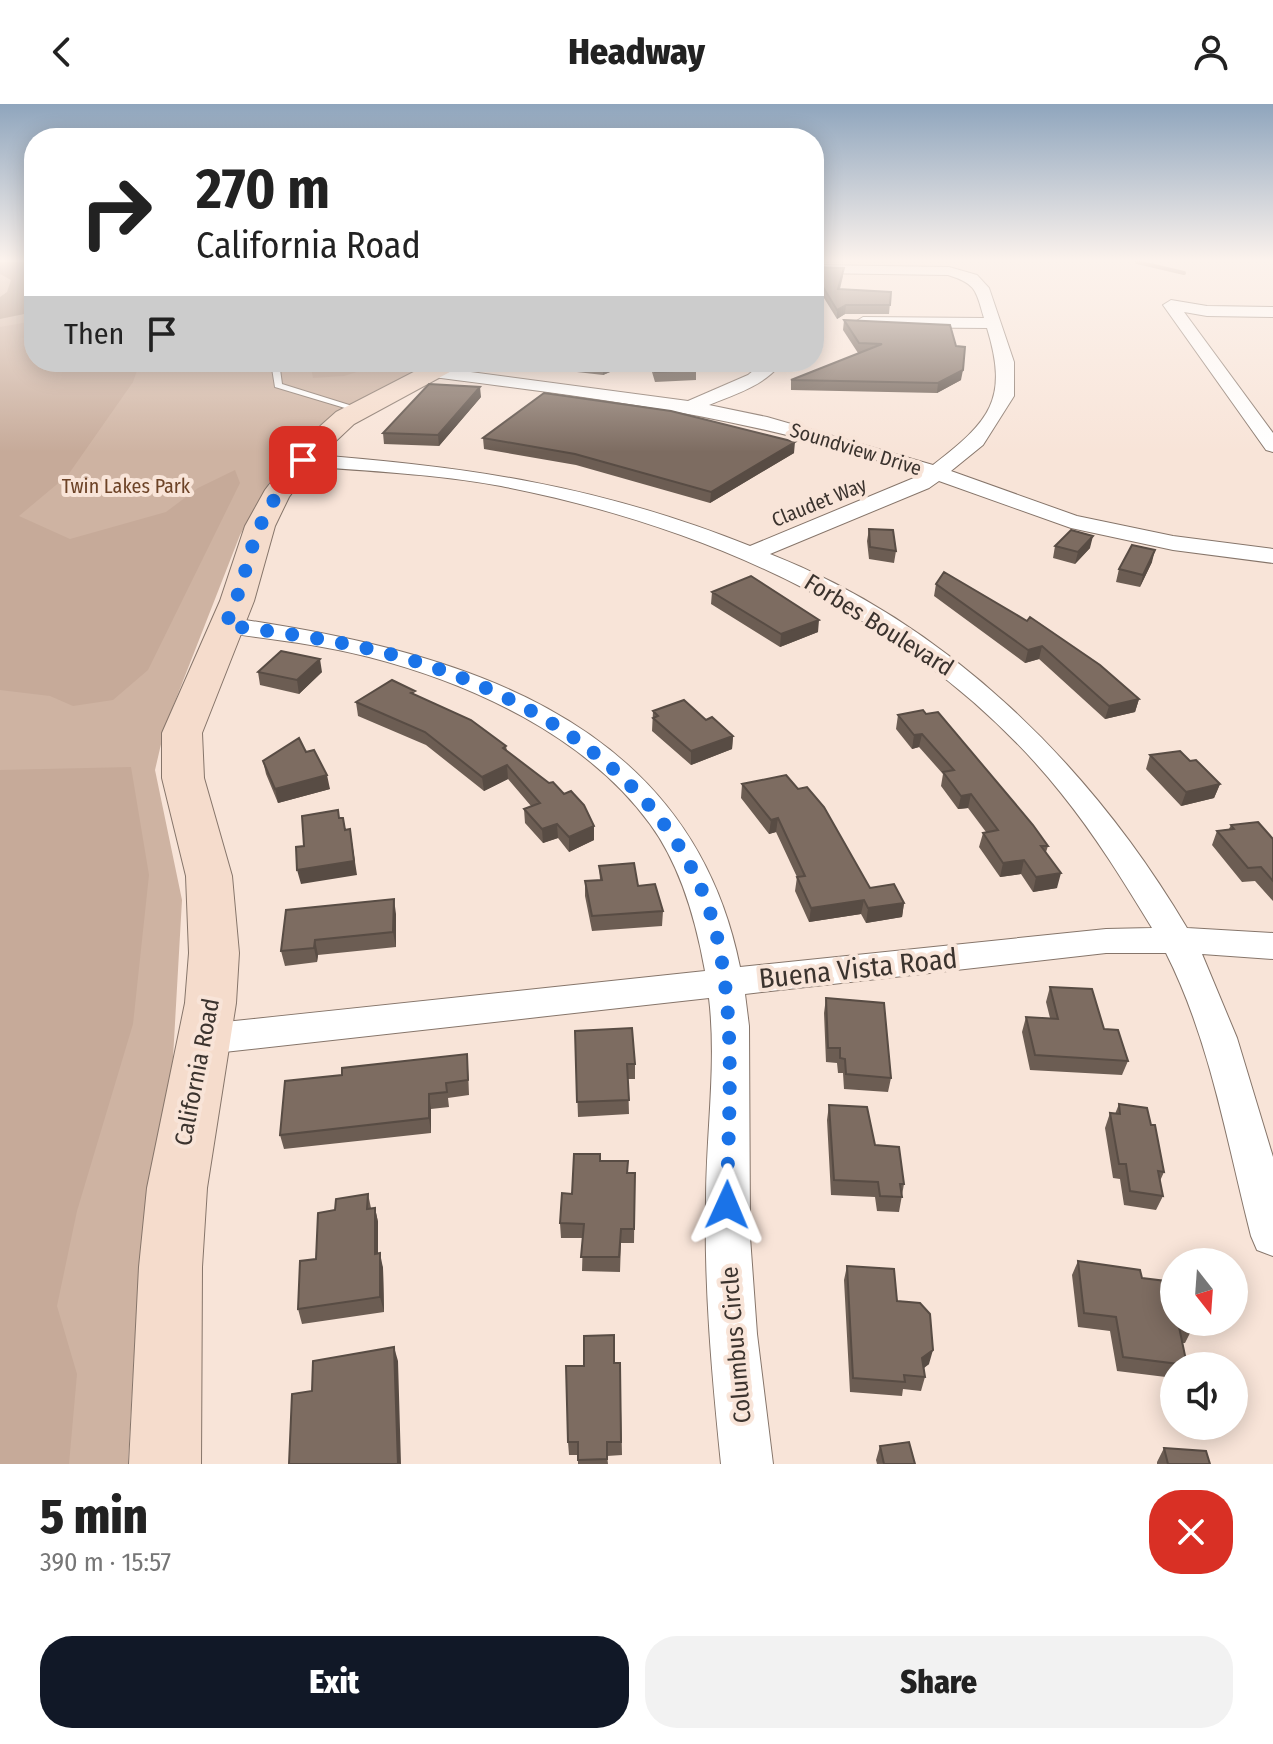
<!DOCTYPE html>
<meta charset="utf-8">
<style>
body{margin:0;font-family:"Fira Sans Condensed",sans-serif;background:#f2f2f2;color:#222;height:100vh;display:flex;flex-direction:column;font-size:30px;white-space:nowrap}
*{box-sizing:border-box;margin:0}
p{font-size:26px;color:#767676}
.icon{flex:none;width:44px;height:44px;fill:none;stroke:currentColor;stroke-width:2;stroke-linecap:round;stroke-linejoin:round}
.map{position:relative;height:1360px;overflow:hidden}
.panel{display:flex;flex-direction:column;background:#fff;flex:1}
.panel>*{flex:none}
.top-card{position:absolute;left:24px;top:24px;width:800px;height:244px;border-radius:32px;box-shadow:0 4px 20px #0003;background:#fff;color:#222;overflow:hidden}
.needle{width:52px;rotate:163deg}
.fabs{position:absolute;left:1160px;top:1144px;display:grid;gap:16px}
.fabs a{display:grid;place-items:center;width:88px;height:88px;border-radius:50%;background:#fff;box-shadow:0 4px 20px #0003;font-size:40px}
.pin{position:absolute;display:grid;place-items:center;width:68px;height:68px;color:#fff;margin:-34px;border-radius:16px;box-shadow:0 4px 12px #0006}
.me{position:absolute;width:88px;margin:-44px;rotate:1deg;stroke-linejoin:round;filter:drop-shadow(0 0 6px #0008)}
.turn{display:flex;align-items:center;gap:28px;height:168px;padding:0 40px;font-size:36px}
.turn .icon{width:104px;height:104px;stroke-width:2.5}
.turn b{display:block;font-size:56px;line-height:68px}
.then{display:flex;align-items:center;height:76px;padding:0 40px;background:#0003;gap:16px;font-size:30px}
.round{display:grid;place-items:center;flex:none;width:84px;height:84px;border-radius:32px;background:#f2f2f2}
.overview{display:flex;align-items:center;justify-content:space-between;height:136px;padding:0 40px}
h1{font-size:48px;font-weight:800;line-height:60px}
.button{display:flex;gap:16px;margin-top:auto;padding:16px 40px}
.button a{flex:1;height:92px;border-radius:32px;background:#111827;color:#fff;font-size:32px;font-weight:800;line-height:92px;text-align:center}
.button a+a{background:#f2f2f2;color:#222}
header{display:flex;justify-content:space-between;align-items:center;height:104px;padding:0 40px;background:#fff;font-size:36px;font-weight:800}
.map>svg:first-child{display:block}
</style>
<header><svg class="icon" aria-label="back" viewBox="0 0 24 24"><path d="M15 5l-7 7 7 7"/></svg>Headway<svg class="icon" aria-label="person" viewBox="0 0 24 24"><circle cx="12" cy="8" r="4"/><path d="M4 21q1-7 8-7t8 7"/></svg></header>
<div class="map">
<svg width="1273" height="1360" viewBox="0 0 1273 1360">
<rect width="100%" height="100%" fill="#f8e4d8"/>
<path fill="#ceb3a2" d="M0,158H34V258H433L315,324L270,377L240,431L165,623L155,666L182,796L173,954L138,1180L128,1360H0Z"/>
<path fill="#c6aa99" d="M34,217V258H140L133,278L68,371L19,412L70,435L166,408L198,384L235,366L240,379L148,566L113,596L73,602L50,592L0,586V223Z
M321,258H390L344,272L313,274L311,264Z
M131,663L149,771L133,920L77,1107L57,1202L77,1270L69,1360H0V666Z"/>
<path fill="#a98e7c" d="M0,158H34V208L0,215V193L7,188L11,176L0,170Z"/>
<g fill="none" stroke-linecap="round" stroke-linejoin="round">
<path stroke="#a98e7c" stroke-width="4" d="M1137,158L1184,169"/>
<defs>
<path id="service" d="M271,258H279L282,280L362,305L355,307L275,283Z"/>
<path id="minor" d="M814,161L949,163L977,171L989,184L1014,258V292L983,341L951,367L1077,412L1173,432L1273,445V459L1173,446L1071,424L939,377L929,384L770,450C948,520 1091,662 1187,824L1273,829V855L1202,850L1237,934L1273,1053V1152L1257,1146L1251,1132C1227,1038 1210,936 1166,849H1106L745,890L749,922L750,1133L757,1230L773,1360H721C712,1272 704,1184 706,1096C706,1030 717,960 709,894L206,950L193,945L187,935L193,925L206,920L705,867C696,817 681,762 650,720C586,632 471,579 369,553C322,541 273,535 225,529L216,526L212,521L216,516L225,513C449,545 689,608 740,863L1106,825L1152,824C1124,778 1095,731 1061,689C924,518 712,423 501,382C436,370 369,367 303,362L293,356L303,350C465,362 598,381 750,442L921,371C760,313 601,295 433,273L424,268L433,263L688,297L748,271L764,258H774L779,262C761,283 733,291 709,301L767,313L933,361C990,317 1009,296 987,224L863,223L855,218L863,213L984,214C976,187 977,180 948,171L814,169Z
M1171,196L1207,202L1273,203V213L1207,212L1184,208L1273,329V348L1266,346L1163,201Z"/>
<path id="secondary" d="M433,258H463L459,263L354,320L319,353L289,393L275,422L254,497L202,629L204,674L232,772L239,849L236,899L207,1084L202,1163L201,1360H129L139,1163L147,1084L185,899L189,849L186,772L162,674V629L220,497L245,422L265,386L299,341L336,308Z"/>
</defs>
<use href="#service" stroke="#86756a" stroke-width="2"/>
<use href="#minor" stroke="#86756a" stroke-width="2"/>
<use href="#secondary" stroke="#86756a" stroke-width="2"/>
<use href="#service" fill="#fff" fill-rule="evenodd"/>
<use href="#minor" fill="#fff" fill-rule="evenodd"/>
<use href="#secondary" fill="#f5dccc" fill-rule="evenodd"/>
</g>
<path fill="#6c5d53" d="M814,158H841L814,159Z
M814,163L843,172L840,185L891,188L889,210H845L837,215L814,178Z
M844,216L961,276L937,289L791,286V276L860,249H858L843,226Z
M533,258H620L610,268L603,271L533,263Z
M649,258H702L694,261L696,266V276L655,278Z
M481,293L439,342L384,340L383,329Z
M483,334L794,349L710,399L576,361L484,345Z
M869,425L896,447L894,459L869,455L867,437Z
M1055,442L1090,444L1075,460L1053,454Z
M1152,458L1140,483L1116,478L1119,465Z
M936,480L1139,595L1135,608L1105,615L1039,555L1025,559L934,492Z
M712,488L818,528L780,543L711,500Z
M258,568H322L299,590L260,581Z
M415,591L506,642L507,647L594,736L569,748L558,734L543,739L525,719L524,705L531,702L508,675L484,687L426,641L358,612L356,598Z
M923,606L1048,742L1046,748L1057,784L1033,788L1021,770L1000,773L979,743L983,729L986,728L968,704L958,705L941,682L943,670L919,643L912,645L896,625L898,611Z
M653,607L706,616L733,632L732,645L691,661L652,627Z
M306,648L330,685L278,699L266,670L263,657Z
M1150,651L1190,657L1220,680L1214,694L1181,702L1146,665Z
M742,680L870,784L904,799L902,813L866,819L861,810L809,818L795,787L797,773L776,728L769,730L741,694Z
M1231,721L1273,735V797L1255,777L1242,778L1212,741L1217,727L1229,725Z
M599,762L663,807L662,822L592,827L585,792V777L600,776Z
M396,810V843L318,851L317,858L285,862L281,847Z
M1050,883L1104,925L1128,957L1122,971L1030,966L1022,928L1026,913L1050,914L1046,898Z
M826,894L891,974L888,988L844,985L843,969H838L837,959L826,958L824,909Z
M575,927L635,960V975H628L629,1010L578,1013Z
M468,965L469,991L448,994L449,1003L431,1005V1029L284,1045L280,1031Z
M1119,1000L1151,1021L1164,1068L1160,1077L1163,1092L1156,1106L1124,1101L1120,1075L1113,1074L1105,1024L1110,1009L1115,1010Z
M829,1001L875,1041L904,1080L899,1108L877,1107L875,1093L831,1091L827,1016Z
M601,1057H628V1069H635L634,1139H621L620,1168L582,1167L583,1134H561L560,1119L572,1090Z
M368,1090L371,1104H375L378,1118V1150L383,1164L384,1208L302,1220L298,1205L335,1106Z
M1078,1157L1142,1174L1192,1225L1185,1239H1182L1187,1261L1174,1262V1274L1117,1267L1110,1227L1078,1223L1072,1171Z
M847,1162L897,1197L929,1260L924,1264L925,1273L921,1287L903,1285L902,1292L850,1288L844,1176Z
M614,1259H620L622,1351L607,1352L608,1360H578V1351H569L568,1338L584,1262Z
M880,1342L915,1360H877L876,1356Z
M1164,1344L1210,1360H1157V1358Z"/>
<path fill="#584c44" d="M846,201L845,210L837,215V206Z
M610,258H620L610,268L603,271V261Z
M963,266L961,276L937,289L938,279Z
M480,283L481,293L439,342L438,331Z
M795,338L794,349L710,399L711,388Z
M1093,432L1090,444L1075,460L1078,448Z
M1155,446L1152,458L1140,483L1143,471Z
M819,516L818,528L780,543L781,530Z
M1042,542L1039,555L1025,559L1028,546Z
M320,555L322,568L299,590L297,576Z
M1139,595L1135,608L1105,615L1109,602Z
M922,630L919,643L912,645L914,631Z
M733,632L732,645L691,661V647Z
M507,661L508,675L484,687L482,673Z
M327,671L330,685L278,699L275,685Z
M1220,680L1214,694L1181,702L1186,688Z
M971,690L968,704L958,705L961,692Z
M778,714L776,728L769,730L771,716Z
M557,720L558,734L543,739L542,725Z
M594,722V736L569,748V733Z
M350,725L357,771L301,780L297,766Z
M1024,756L1021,770L1000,773L1003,759Z
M1061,769L1057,784L1033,788L1036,773Z
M394,795L396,810V843L393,828Z
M864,796L861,810L809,818L811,804Z
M904,799L902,813L866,819L868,804Z
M315,836L318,851L317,858L314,844Z
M429,990L431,1005V1029L429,1014Z
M375,1104L378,1118V1165L375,1150Z
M380,1149L383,1164L384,1208L380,1193Z
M394,1243L398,1257L401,1360H398Z
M933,1246L929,1260L918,1268L922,1254Z"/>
<path fill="#7d6c61" stroke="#584c44" stroke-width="2" d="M814,163L844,164L838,185L891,188L890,201H846L837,206L814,168Z
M844,216L950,221L956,242L965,243L963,266L938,279L791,276L882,240L859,239Z
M575,258H611L603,261Z
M652,258H693L696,266L655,268Z
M429,280L480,283L438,331L383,329Z
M544,289L671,307L795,338L711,388L575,350L483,334Z
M869,425L893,426L896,447L870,443Z
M1071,426L1093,432L1078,448L1055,442Z
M1132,441L1155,446L1143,471L1119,465Z
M944,468L1027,517L1030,513L1100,561L1139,595L1109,602L1042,542L1028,546L936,480Z
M751,472L819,516L781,530L712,488Z
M281,547L320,555L297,576L258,568Z
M392,576L415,587L411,589L471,616L506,642L503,644L549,679L553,678L564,690L571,687L584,701L594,722L569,733L557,720L542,725L524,705L540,699L507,661L482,673L425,628L356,598Z
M684,596L706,616L712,613L733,632L691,647L653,614L658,612L653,607Z
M923,606L926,610L938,608L1033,721L1048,742H1041L1061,769L1036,773L1024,756L1003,759L983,729L998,726L971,690L961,692L943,668L954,666L922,630L914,631L898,611Z
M299,634L306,648L314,646L327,671L275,685L263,657Z
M1180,647L1190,657L1196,656L1220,680L1186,688L1150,651Z
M786,671L798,685L807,683L824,703L870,784L894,780L904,799L868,804L864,796L811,804L797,773L805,772L778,714L771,716L742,680Z
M338,706L339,714H343L345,726L350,725L354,757L297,766L296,743L304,742L302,712Z
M1258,718L1273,735V777L1261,763L1248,764L1217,727L1234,725L1231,721Z
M634,759L638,782L655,780L663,807L592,812L585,777L602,776L599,762Z
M394,795L393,828L315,836L314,844L281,847L286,806Z
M1050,883L1092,885L1104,925L1118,926L1128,957L1035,951L1026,913L1058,915Z
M826,894L884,899L891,974L846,970L845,955L840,954V944H828Z
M632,924L635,960H627L629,996L577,998L575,927Z
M467,950L468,976L446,979L447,988L429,990V1014L280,1031L285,977L342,971V964Z
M1119,1000L1147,1004L1151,1021H1155L1164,1068L1158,1067L1163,1092L1130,1087L1126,1060H1119L1110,1009L1120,1010Z
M829,1001L867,1003L875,1041L899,1043L904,1080H900L902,1093L880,1092L878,1078L834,1076Z
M574,1050H600V1057H628L627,1069H635L634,1125H621L619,1153H581L584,1120L560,1119L562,1089L572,1090Z
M368,1090L367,1105L375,1104V1150L380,1149V1193L298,1205L300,1157L316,1155L318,1109L335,1106L336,1095Z
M1078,1157L1140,1166L1142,1174L1174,1178V1218H1191L1192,1225L1179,1223L1187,1261L1123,1253L1116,1213L1084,1209Z
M847,1162L894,1165L897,1197L920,1199L930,1210L933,1246L922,1254L925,1273L904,1271L905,1278L853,1274Z
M614,1231V1259H620L621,1338H607V1355L578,1356V1338H568L566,1262H584V1232Z
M394,1243L398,1360H289L292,1290L312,1287L313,1257Z
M909,1338L915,1360H884L880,1342Z
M1164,1344L1206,1347L1210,1360H1168Z"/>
<linearGradient id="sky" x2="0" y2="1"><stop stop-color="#8fa5bd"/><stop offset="0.45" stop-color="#fcf3ed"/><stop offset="1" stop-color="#fcf3ed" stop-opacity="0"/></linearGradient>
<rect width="1273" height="348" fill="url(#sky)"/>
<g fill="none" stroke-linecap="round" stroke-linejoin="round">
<path stroke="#1a73e8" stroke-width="14" stroke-dasharray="0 25.2" d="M303,356C282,381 265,407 254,437C245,466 239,494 225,521C274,528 325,534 374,546C525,582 686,679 719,842C736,927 728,1015 727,1101"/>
</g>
<g text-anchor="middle" stroke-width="8" stroke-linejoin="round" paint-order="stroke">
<g font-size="20" fill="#3b332e" stroke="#f8e4d8">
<text transform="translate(856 345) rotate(17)" y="7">Soundview Drive</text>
<text transform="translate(819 398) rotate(-22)" y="7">Claudet Way</text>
</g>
<g font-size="20" fill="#6d4327" stroke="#f8e4d8">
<text x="126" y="389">Twin Lakes Park</text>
</g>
<g font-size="24" fill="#3b332e" stroke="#f8e4d8">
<text transform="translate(879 521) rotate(32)" y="8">Forbes Boulevard</text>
<text transform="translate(197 968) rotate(-79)" y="8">California Road</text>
<text transform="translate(736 1241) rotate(-95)" y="8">Columbus Circle</text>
</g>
<g font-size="28" fill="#3b332e" stroke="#f8e4d8">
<text transform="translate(858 864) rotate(-6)" y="10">Buena Vista Road</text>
</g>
</g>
</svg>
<div class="fabs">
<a><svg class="needle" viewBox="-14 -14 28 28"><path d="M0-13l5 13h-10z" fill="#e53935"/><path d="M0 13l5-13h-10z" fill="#767676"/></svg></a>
<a><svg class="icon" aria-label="sound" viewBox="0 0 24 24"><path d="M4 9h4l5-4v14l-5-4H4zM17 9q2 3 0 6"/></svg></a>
</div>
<div class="pin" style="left:303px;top:356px;background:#d93025"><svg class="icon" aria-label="arrive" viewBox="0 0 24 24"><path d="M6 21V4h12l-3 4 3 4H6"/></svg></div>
<svg class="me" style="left:727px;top:1101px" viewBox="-20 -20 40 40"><path d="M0-17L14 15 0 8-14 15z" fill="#1a73e8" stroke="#fff" stroke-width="4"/></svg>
<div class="top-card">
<div class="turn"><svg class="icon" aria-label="right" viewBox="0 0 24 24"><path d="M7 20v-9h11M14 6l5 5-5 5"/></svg><div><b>270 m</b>California Road</div></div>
<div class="then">Then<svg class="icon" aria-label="arrive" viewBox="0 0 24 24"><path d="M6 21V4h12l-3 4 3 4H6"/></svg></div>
</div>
</div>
<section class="panel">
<div class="overview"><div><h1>5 min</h1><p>390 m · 15:57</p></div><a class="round" style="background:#d93025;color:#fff"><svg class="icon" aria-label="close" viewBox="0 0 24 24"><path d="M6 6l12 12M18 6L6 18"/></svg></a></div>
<div class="button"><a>Exit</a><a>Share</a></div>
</section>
